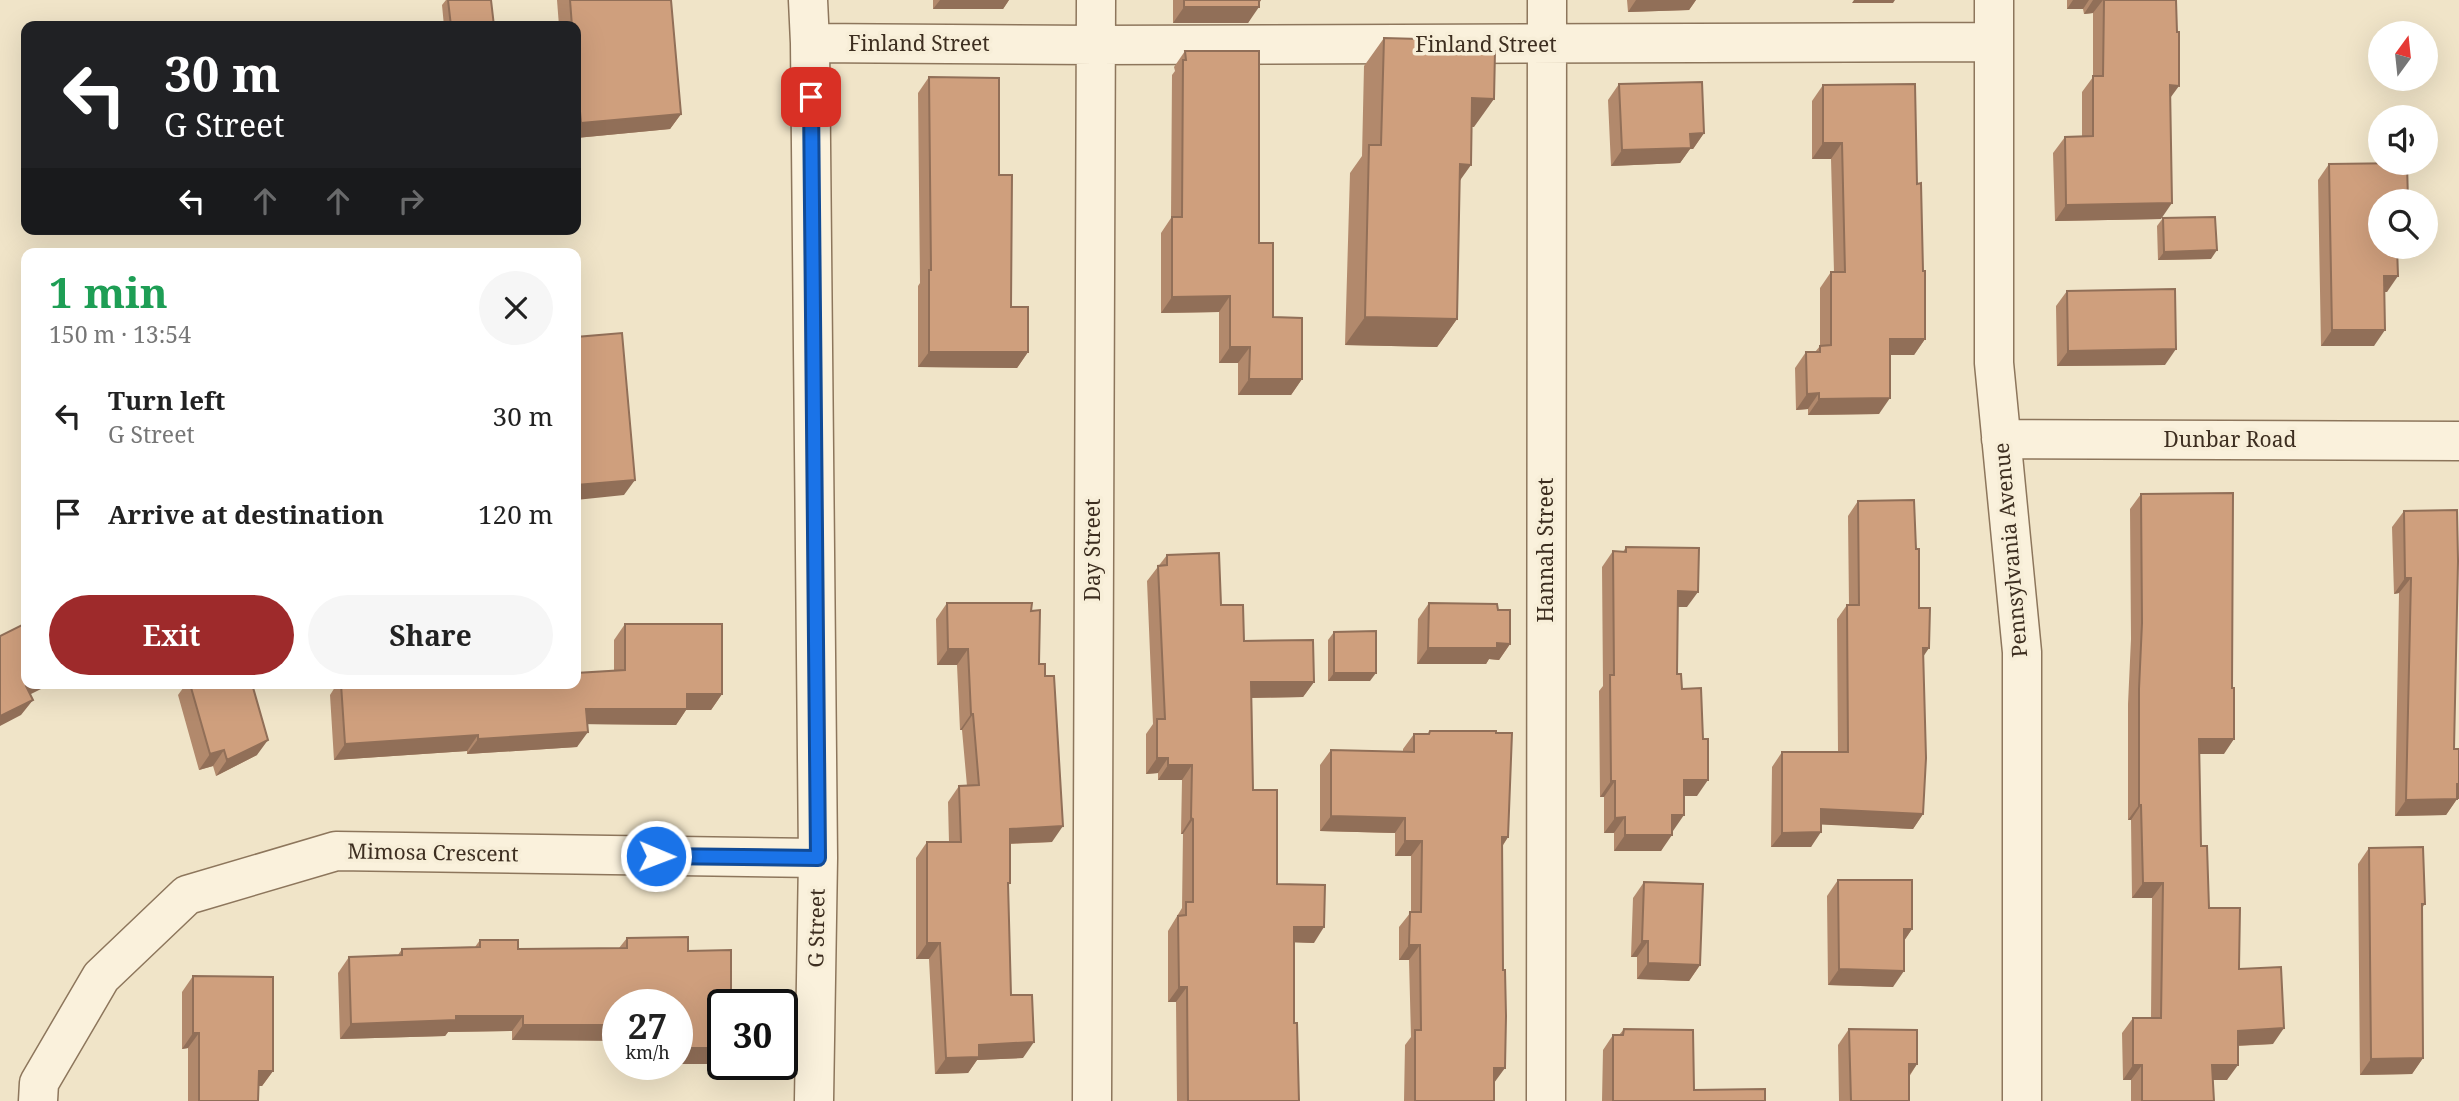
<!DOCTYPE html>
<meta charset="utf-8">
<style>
body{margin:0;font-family:"Noto Serif",serif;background:#f6f6f6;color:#222;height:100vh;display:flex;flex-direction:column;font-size:26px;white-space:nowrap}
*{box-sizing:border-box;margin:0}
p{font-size:23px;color:#767676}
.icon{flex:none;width:38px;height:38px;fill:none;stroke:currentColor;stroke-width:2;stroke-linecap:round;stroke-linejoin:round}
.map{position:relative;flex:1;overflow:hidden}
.drawer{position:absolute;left:21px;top:248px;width:560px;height:441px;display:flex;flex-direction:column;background:#fff;border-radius:14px;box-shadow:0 7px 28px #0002}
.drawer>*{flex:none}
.banner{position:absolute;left:21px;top:21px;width:560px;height:214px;border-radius:14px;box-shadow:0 7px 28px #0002;background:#202124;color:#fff;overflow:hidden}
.needle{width:46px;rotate:15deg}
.tools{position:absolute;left:2368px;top:21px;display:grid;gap:14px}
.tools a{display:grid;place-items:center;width:70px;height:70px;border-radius:50%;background:#fff;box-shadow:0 7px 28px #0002;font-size:35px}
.speed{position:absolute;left:602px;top:989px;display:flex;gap:14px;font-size:35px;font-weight:700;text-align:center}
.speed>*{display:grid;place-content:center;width:91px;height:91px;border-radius:50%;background:#fff;box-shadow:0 7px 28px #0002;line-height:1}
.speed small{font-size:18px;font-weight:400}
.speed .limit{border:4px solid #111;border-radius:10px;background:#fff;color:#111}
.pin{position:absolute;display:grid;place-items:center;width:60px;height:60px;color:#fff;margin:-30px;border-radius:14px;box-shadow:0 4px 10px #0006}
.me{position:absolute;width:77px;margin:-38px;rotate:91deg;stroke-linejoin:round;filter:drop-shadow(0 0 5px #0008)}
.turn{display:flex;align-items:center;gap:24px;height:147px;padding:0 28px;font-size:32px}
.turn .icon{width:91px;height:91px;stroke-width:2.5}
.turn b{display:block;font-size:49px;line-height:60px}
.lanes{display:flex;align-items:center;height:66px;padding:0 28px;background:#0003;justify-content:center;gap:35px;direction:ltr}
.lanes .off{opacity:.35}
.round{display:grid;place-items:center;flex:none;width:74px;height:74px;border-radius:37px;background:#f6f6f6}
.head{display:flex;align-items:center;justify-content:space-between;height:119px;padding:0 28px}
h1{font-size:42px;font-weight:700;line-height:52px;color:#1e9e55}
.cta{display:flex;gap:14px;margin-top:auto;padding:14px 28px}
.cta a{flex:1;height:80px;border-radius:42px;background:#9e2a2b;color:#fff;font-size:28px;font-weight:700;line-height:80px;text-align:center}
.cta a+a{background:#f6f6f6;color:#222}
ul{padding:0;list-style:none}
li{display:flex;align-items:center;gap:21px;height:98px;padding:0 28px}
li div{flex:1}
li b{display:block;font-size:26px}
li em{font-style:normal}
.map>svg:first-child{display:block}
</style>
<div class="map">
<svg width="2459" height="1101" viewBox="0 0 2459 1101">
<rect width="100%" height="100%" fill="#f0e4c8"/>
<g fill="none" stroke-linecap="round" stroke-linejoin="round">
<defs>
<path id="minor" d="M808,0L810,43L818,858L814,1101
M1994,0V363L2022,652V1101
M810,43L1095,45L1994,42
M2001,439L2459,441
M38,1101L39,1083L101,977L187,895L336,851L818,858
M1092,1101L1096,0
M1546,1101L1547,0"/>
</defs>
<use href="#minor" stroke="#8d765c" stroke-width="41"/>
<use href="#minor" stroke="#faf1dc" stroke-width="38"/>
</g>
<path fill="#b2896c" d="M446,0H491L494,26H444L442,5Z
M557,0H671L681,114L670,129L576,138V26H559Z
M933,0H1009L1003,9H933Z
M1173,0H1261L1248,23H1173Z
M1627,0H1696L1689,10L1628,12Z
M2067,0H2176L2170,99L2161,219L2055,221L2053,153L2065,137H2082V92L2093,77V13L2084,14L2083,9H2067Z
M1384,38L1418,50L1474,127H1472L1460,181L1457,319L1437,347L1345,345L1350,173L1362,156L1364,66Z
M1185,51L1259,243L1273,317L1302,379L1291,395H1238V363H1219V312L1161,313V233L1171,218L1172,75L1175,71L1174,67Z
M929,77L999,175L1011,307L1028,352L1017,368L918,367V286L920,283L918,93Z
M1619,84L1704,133L1693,149H1690L1680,163L1611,166L1608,100Z
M1823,85L1917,184L1925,339L1914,355H1890L1879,414L1808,415V409L1796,410L1795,368L1806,352H1815L1820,346V288L1831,272H1834L1831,159H1812V101Z
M2329,164L2380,247H2398L2387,292H2384L2374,346H2321L2318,180Z
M2163,218L2211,259L2158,260L2157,226Z
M2067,291L2165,365L2057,366L2056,306Z
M2141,494L2224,754H2199L2201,846L2209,908L2239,969L2273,1044L2238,1046L2227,1080H2213L2214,1101H2131V1080H2123L2122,1033L2133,1018H2151L2152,898H2132L2131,820H2128V704L2131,639L2130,509Z
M1858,501L1916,549L1923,657V814L1913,829L1821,824L1811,847H1771L1772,767L1782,752H1838L1837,619L1847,605H1849L1848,516Z
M2404,511L2454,749L2457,799L2446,815L2395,816L2399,593L2394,594L2392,527Z
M1626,547L1687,607H1677V674L1682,689L1697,796H1684L1672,831L1661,851H1614V833H1604V797H1600L1599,691L1603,686L1602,567L1613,551L1623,552Z
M1167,555L1221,605L1244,641L1314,682L1303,697L1252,698L1253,790L1277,884L1314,943L1294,942V1023L1299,1101H1177L1176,1002H1168V931L1182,908L1183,834H1181L1182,780H1158V773L1146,774V734L1153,724L1147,581Z
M947,603L1031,611L1039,664L1052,842L1010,844V883L1008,886L1011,995L1023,1058L977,1060L968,1073L935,1074L929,959H916V858L927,842H949L948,802L959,786H967L962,730H960L957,665H937L936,619Z
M1429,603L1498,610L1510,644L1499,660L1489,659L1486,664H1417L1418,619Z
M625,624L722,694L711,710H686L676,725L587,724L577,747L467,754V751L334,760L330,695L337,684H576L614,671V640Z
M1334,632L1370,681H1328V640Z
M186,684H252L257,755L216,776L213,766L199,770L178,695Z
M1430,731L1508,837L1502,847L1494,1101H1404L1405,1045L1411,1037L1409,960H1399V927L1411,912V856H1395V833L1320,831V765L1331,750L1403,752V749L1414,734H1428Z
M2369,848L2425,904L2422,908L2423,1058L2412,1074L2360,1075L2358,864Z
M1838,880L1912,929L1904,941L1893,987L1828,985L1827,896Z
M1644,882L1700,965L1689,981L1637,979V957H1631L1633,898Z
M627,938L723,1004V1061L721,1064H656H677V1004L512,1040V1031L448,1032L445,1036L340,1039L338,973L349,957L398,955L402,949L475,947L480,940L518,949L619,948Z
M193,976L273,1071L262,1086H258V1101H188V1048L182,1049V992Z
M1624,1029L1694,1090L1765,1101H1602L1603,1050L1613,1035H1619Z
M1849,1029L1917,1064L1909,1077V1101H1839L1838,1045Z"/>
<path fill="#916f58" d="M940,0H1009L1003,9H933Z
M1261,0L1256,7H1259L1248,23H1173L1184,7Z
M1636,0H1696L1689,10L1628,12Z
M1854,0H1895L1893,3H1852Z
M2073,0H2089L2083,9H2067Z
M2093,0H2103L2093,13L2084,14Z
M2170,85L2179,86L2168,101Z
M1472,98L1494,99L1474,127L1453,126Z
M681,114L670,129L576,138V131L581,123Z
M1704,133L1693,149H1690L1680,163L1611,166L1622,150L1690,134Z
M1823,143H1842L1831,159H1812Z
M1460,164L1471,165L1451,193Z
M2172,203L2161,219L2055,221L2066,205Z
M2217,250L2211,259L2158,260L2164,252Z
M2384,276H2398L2387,292H2373Z
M1230,296L1219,312L1161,313L1172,297Z
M1365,317L1457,319L1437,347L1345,345Z
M2332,330H2385L2374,346H2321Z
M1890,339H1925L1914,355H1879Z
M1230,347H1250L1238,363H1219Z
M2176,349L2165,365L2057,366L2068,351Z
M929,352H1028L1017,368L918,367Z
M1249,379H1302L1291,395H1238Z
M1819,393L1808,409L1796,410L1807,394Z
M1890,398L1879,414L1808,415L1819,399Z
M635,480L624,495L576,500V485Z
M2405,578H2411L2399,593L2394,594Z
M1678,591L1698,592L1687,607H1666Z
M1497,643L1510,644L1499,660L1489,659L1486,664H1417L1428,648Z
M1923,648H1929L1919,663Z
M948,649H968L957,665H937Z
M1334,673H1376L1370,681H1328Z
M1251,682H1314L1303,697L1241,698Z
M30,684H51L15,702L26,686Z
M687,694H722L711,710H686L676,725L575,724L586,709Z
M33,700L21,715L0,726V716Z
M971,714H973L962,730H960Z
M588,732L577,747L467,754L478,739Z
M478,735L467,751L334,760L345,744Z
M2199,739H2234L2224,754H2188Z
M268,740L257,755L216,776L227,760Z
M224,750L213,766L199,770L210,754Z
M1157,758H1168L1158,773L1146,774Z
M1168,765H1192L1182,780H1158Z
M1684,780H1708L1697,796H1673Z
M1611,781H1615L1604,797H1600Z
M2457,784H2459V799H2457L2446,815L2395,816L2406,800Z
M2139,805H2141L2131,820H2128Z
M1821,809L1923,814L1913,829L1811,824Z
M1672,815H1684L1673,831Z
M1331,816L1405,818L1395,833L1320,831Z
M1625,817L1614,833H1604L1615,818Z
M1191,818L1193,819L1183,834H1181Z
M1063,826L1052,842L999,844L1010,829Z
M1821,832L1811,847H1771L1782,833Z
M1625,835H1672L1661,851H1614Z
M1502,837H1508L1498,852Z
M1405,841H1422L1411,856H1395Z
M2143,883H2163L2152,898H2132Z
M1294,927H1324L1314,943L1283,942Z
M1904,929H1912L1901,945Z
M1642,941H1648L1637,957H1631Z
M927,943H940L929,959H916Z
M1409,945H1420L1409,960H1399Z
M1648,963L1700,965L1689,981L1637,979Z
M1839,969L1904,971L1893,987L1828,985Z
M1179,987H1187L1176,1002H1168Z
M456,1016H523L512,1031L448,1032L445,1036L340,1039L351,1024Z
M523,1025H618V1041L512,1040Z
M2284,1028L2273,1044L2227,1046L2238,1031Z
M193,1033H199L188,1048L182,1049Z
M1034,1042L1023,1058L977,1060L968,1073L935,1074L946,1058L979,1045Z
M677,1048H723V1061L721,1064H656H677Z
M2423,1058L2412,1074L2360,1075L2371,1059Z
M1909,1064H1917L1906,1080Z
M2133,1065H2142L2131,1080H2123Z
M2212,1065H2238L2227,1080H2202Z
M1494,1068H1505L1494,1083Z
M259,1071H273L262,1086H247Z"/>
<path fill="#cf9f7d" stroke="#916f58" stroke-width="2" d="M448,0H491L494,26H451Z
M570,0H671L681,114L581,123L576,66V26H572Z
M1184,0H1259V7H1184Z
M2104,0H2176L2177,32H2179V86L2170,85L2172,203L2066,205L2065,137L2093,136V76H2103Z
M1384,38L1419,39L1418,50L1495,51L1494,99L1472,98L1471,165L1460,164L1457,319L1365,317L1369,145H1381Z
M1185,51H1259V243H1273V317L1302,318V379H1249L1250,347H1230V296L1172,297V217H1182L1183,60H1186Z
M929,77L999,78V175H1012L1011,307H1028V352H929V270H931Z
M1702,82L1704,133L1690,134L1691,148L1622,150L1619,84Z
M1915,84L1917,184L1921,183L1923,271H1925V339H1890V398L1819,399V393L1807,394L1806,352H1820V346L1831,345V272H1845L1842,143H1823V85Z
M2407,163L2408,201H2380V247H2397L2398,276H2384L2385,330H2332L2329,164Z
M2215,217L2217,250L2164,252L2163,218Z
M2175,289L2176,349L2068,351L2067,291Z
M622,333L635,480L576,485V337Z
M2233,493L2232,688H2234V739H2199L2201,846H2207L2209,908H2240L2239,969L2281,967L2284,1028L2238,1031V1065H2212L2214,1101H2142V1065H2133V1018H2161L2163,883H2143L2141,805H2139V689L2142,623L2141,494Z
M1914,500L1916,549H1919V608H1930L1929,648H1923L1926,758L1923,814L1821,809V832L1782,833V752H1848L1847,605H1859L1858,501Z
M2457,510L2458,561L2454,749H2459V784H2457V799L2406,800L2411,578H2405L2404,511Z
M1626,547L1699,548L1698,592L1678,591L1677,674H1681L1682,689L1701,688L1703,739H1708V780H1684V815H1672V835H1625V817L1615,818V781H1611L1610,675H1614L1613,551L1626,552Z
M1219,553L1221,605H1243L1244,641L1313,640L1314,682H1251L1253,790H1277V884L1325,885L1324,927H1294V1023H1297L1299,1101H1188L1187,987H1179L1178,916L1186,915V902H1193V819L1191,818L1192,765H1168V758H1157V719H1165L1158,566L1167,565V555Z
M947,603H1032L1031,611L1040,610L1039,664H1045V676H1054L1063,826L1010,829V883H1008L1011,995H1032L1034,1042L979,1045V1057L946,1058L940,943H927V842H961L959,786L979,785L973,714H971L968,649H948Z
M1429,603L1497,604L1498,610H1510V644L1497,643V648H1428Z
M26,623V684H30L26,686L33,700L0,716V636Z
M625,624H722V694H687V709H586L588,732L478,739V735L345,744L341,684H576V673L625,670Z
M1376,631V673H1334V632Z
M190,684H252L268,740L227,760L224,750L210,754Z
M1430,731H1496V733H1512L1508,837H1502L1503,970H1505L1506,1016L1505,1068H1494V1101H1415V1030H1421L1420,945H1409L1410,912H1421L1422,841H1405V818L1331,816V750L1414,752V734H1429Z
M2423,847L2425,904H2422L2423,1058L2371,1059L2369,848Z
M1838,880H1912V929H1904V971L1839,969Z
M1644,882L1703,884L1700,965L1648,963V941H1642Z
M688,937V951L731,950V1004H723V1048H677V1004H618V1025H523V1016H456V1020L351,1024L349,957L402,955V949L480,947V940H518V949L627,948V938Z
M193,976L273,977V1071H259L258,1101H199V1033H193Z
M1624,1029L1693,1030L1694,1090L1765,1089V1101H1613V1035H1623Z
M1849,1029L1917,1030V1064H1909V1101H1851Z"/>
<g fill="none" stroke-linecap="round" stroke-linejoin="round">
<defs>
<path id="route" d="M656,856L818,858L811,97"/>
</defs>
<use href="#route" stroke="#114b97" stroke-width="18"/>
<use href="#route" stroke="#1a73e8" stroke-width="12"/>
</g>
<g text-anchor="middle" stroke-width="7" stroke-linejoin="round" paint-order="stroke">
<g font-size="21" fill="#3d2e20" stroke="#f7eed8">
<text x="919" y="51">Finland Street</text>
<text x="1486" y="52">Finland Street</text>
<text x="2230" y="447">Dunbar Road</text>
<text transform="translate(1093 550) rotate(-90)" y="7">Day Street</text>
<text transform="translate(1546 550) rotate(-90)" y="7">Hannah Street</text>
<text transform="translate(2011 550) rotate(-95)" y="7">Pennsylvania Avenue</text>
<text transform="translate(433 853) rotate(1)" y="7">Mimosa Crescent</text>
<text transform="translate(817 928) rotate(-89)" y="7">G Street</text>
</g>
</g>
</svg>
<div class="tools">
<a><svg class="needle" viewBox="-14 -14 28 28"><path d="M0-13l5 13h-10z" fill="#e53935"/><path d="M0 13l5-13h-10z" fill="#767676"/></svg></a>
<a><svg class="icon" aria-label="sound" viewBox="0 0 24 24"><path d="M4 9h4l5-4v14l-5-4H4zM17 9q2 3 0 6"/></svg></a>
<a><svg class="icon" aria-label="search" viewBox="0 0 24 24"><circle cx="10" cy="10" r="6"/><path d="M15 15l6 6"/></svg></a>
</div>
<div class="speed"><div>27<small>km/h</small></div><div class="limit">30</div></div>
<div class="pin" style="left:811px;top:97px;background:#d93025"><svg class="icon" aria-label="arrive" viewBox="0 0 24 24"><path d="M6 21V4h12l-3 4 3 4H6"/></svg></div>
<svg class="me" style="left:656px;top:856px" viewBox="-20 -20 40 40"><circle r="17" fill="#1a73e8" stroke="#fff" stroke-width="3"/><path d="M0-11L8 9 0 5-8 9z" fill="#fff"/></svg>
<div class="banner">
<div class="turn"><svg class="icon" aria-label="left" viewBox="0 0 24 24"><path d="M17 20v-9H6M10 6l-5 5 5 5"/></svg><div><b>30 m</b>G Street</div></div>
<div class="lanes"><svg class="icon" aria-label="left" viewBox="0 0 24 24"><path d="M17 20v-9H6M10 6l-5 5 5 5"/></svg><svg class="icon off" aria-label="ahead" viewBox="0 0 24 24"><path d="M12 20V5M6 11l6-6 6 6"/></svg><svg class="icon off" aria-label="ahead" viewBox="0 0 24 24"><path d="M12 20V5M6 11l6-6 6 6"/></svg><svg class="icon off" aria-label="right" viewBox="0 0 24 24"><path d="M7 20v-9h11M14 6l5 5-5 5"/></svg></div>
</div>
<section class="drawer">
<div class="head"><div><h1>1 min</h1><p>150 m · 13:54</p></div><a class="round"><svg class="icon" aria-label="close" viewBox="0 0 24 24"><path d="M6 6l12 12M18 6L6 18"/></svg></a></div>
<ul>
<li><svg class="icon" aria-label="left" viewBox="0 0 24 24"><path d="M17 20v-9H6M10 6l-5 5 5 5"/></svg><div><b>Turn left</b><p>G Street</p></div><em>30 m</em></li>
<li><svg class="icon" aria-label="arrive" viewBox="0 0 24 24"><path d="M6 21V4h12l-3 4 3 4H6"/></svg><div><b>Arrive at destination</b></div><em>120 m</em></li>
</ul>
<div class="cta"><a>Exit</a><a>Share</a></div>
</section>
</div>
